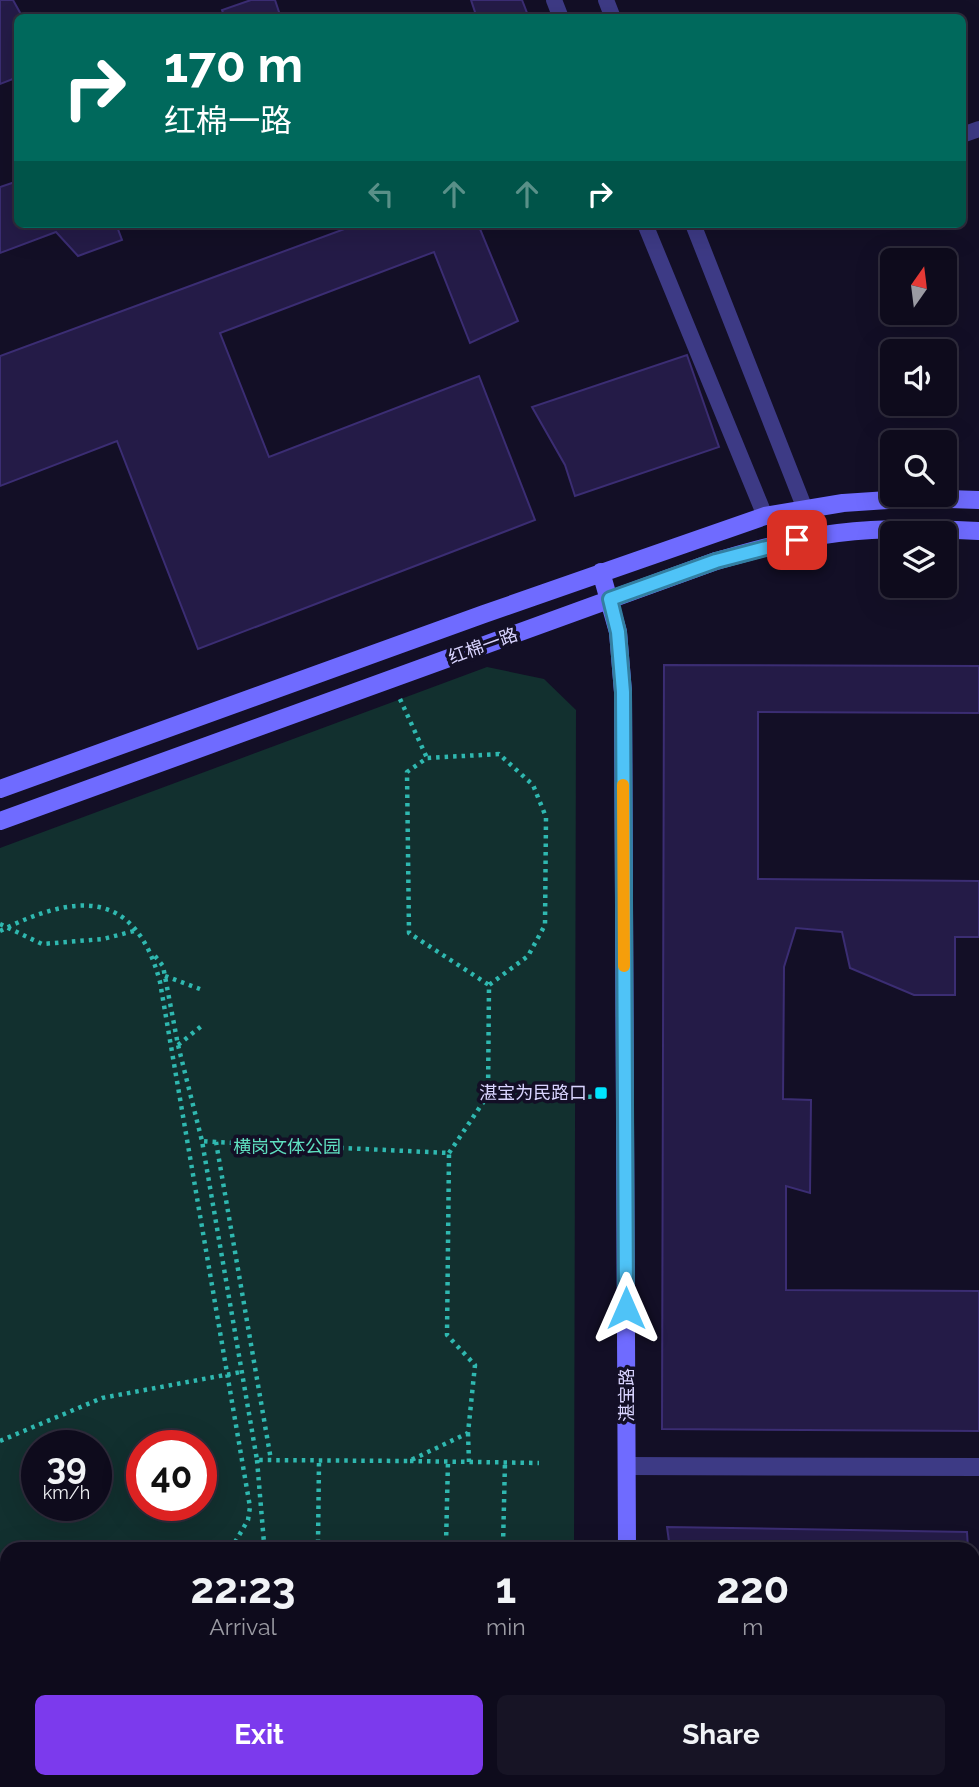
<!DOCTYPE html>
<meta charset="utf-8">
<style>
body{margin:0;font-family:Raleway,"Noto Sans SC",sans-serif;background:#171425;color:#f1f3f6;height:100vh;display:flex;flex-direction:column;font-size:26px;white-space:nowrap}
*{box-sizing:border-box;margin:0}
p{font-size:23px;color:#9b9ba3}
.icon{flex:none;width:38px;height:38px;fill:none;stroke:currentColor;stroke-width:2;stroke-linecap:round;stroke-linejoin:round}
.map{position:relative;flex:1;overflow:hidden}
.side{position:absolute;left:0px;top:1542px;width:980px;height:247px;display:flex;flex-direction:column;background:#0e0b1c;border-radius:21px 21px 0 0;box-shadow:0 7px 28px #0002,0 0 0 2px #2e2b3b}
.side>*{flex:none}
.top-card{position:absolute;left:14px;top:14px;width:952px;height:214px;border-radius:10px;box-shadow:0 7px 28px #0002,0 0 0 2px #2e2b3b;background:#00695c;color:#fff;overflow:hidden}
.needle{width:46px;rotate:14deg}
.fabs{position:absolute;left:880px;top:248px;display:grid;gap:14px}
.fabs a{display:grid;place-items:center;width:77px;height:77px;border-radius:10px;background:#0e0b1c;box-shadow:0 7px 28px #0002,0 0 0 2px #2e2b3b;font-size:35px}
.speed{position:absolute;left:21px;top:1430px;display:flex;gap:14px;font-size:35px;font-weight:700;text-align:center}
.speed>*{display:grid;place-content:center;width:91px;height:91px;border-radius:50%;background:#0e0b1c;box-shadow:0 7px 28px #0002,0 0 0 2px #2e2b3b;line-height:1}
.speed small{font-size:18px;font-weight:400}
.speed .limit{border:10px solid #d22;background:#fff;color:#111}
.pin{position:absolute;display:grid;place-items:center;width:60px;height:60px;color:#fff;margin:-30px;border-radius:14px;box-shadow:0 4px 10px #0006}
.me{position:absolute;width:77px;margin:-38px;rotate:0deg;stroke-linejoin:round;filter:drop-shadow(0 0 5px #0008)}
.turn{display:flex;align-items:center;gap:24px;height:147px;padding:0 35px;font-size:32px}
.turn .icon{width:91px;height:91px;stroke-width:2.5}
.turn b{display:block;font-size:49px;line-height:60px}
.lanes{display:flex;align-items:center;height:66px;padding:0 35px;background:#0003;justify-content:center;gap:35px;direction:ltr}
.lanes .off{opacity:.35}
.eta{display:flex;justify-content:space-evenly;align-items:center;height:119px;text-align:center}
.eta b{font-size:42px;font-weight:700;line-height:49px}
.primary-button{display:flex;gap:14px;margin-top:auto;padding:14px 35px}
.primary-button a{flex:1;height:80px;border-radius:10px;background:#7c3aed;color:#fff;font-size:28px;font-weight:700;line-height:80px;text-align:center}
.primary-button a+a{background:#171425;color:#f1f3f6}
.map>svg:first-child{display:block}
</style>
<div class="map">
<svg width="979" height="1787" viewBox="0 0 979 1787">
<rect width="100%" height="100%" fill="#130f26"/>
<path fill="#12302f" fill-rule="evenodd" d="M487,667L544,679L576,710L574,1549H7V1782H573V1787H0V848ZM37,1446H96V1505H37ZM142,1446H201V1505H142Z"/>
<path fill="#241b47" stroke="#3b2d73" stroke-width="2" d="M0,0H13L23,18H18V77L0,84Z
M251,0H275L281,18H225L222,10Z
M471,0H522L529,18H477Z
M18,181V224H116L122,240L78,256L56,232L0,253V187Z
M358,224H478L518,321L470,343L434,252L220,333L269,457L479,376L535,520L198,649L117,441L0,486V356Z
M687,355L719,447L575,496L565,465L532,407Z
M664,665L979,666V713L758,712V879L979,881V937H955V995H914L850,968L842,932L796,928L784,967L783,1099L811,1100L810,1193L786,1186V1290L979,1291V1431L662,1429Z
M667,1527L967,1532L968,1549H670Z
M691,1782H754L750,1787H701Z"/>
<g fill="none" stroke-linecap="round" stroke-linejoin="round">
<path stroke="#2fb8b0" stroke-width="4.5" stroke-dasharray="3.5 5" stroke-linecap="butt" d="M400,699L427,758
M0,924L42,944L103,939L134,931L136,933
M0,931C74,894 135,887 160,982L250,1507L248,1520L231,1549
M155,956L163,966L178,1045L202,1141
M165,976L200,989
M178,1045L204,1024
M488,1095L489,985L528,956L545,925L546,817L533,785L499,754L427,758L407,772L409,933L489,985
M216,1142L202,1141L257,1460L409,1461L468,1433L475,1365L447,1335L449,1153L216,1142L271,1460
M449,1153L488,1095L602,1097
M468,1433L469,1462
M0,1441L102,1398L241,1372
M257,1460L264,1543
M410,1461L539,1463
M318,1543L319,1461
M446,1544L448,1461
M503,1545L505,1462
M0,1618L7,1617"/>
<path stroke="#3d3a85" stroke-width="16" d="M554,0L561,18
M606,0L613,18
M962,135L979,129
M645,224L765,516
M693,224L805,509"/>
<path stroke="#3d3a85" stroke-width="18" d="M627,1466L979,1467"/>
<path stroke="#6f6bff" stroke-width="18" d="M601,572L618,632L623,692L627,1549
M0,789L484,614L765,516L843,503L918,498L979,500
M0,821L716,561C756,550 796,538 838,533C885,527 932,529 979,531
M626,1787V1782"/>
</g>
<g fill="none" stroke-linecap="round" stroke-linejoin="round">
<defs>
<path id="route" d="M626,1308L623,692L618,632L610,599L716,561L797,540"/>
</defs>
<use href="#route" stroke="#337fa1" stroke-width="18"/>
<use href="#route" stroke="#4fc3f7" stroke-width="12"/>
<path stroke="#f59e0b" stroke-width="12" d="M623,785L624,966"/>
</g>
<rect fill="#00e5ff" stroke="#130f26" stroke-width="2.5" x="594" y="1086" width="14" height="14" rx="3.5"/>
<g text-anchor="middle" stroke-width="7" stroke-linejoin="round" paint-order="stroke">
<g font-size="18" fill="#d9d4ff" stroke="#130f26">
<text transform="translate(483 646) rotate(-20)" y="6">红棉一路</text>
<text transform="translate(627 1395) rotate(-90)" y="6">湛宝路</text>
</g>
<g font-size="18" fill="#d9d4ff" stroke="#130f26" text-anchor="end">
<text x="587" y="1099">湛宝为民路口</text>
</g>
<g font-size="18" fill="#5fe0c0" stroke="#130f26">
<text x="287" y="1153">横岗文体公园</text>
</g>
</g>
</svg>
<div class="fabs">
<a><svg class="needle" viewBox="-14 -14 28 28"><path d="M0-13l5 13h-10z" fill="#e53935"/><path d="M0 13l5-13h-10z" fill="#9b9ba3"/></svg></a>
<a><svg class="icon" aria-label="sound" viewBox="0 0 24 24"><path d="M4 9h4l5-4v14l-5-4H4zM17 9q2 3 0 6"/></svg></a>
<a><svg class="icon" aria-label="search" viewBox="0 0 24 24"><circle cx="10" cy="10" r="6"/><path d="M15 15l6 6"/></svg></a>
<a><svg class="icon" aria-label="layers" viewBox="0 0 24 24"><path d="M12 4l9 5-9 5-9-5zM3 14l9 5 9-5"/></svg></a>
</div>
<div class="speed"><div>39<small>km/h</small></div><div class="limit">40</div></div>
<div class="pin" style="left:797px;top:540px;background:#d93025"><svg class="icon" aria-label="arrive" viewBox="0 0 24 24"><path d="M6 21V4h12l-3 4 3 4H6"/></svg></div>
<svg class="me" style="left:626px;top:1308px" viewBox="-20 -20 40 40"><path d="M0-17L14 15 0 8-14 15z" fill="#4fc3f7" stroke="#fff" stroke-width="4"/></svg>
<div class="top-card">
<div class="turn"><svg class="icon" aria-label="right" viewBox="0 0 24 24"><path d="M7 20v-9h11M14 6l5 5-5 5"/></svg><div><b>170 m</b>红棉一路</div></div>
<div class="lanes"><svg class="icon off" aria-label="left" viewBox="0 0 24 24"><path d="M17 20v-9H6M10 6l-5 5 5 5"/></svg><svg class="icon off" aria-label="ahead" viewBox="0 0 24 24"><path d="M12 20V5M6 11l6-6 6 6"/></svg><svg class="icon off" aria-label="ahead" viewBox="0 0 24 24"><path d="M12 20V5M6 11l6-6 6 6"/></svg><svg class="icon" aria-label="right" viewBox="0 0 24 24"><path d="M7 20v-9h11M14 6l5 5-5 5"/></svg></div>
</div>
<section class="side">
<div class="eta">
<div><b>22:23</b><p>Arrival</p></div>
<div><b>1</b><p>min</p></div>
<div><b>220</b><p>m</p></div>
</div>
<div class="primary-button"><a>Exit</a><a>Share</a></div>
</section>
</div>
